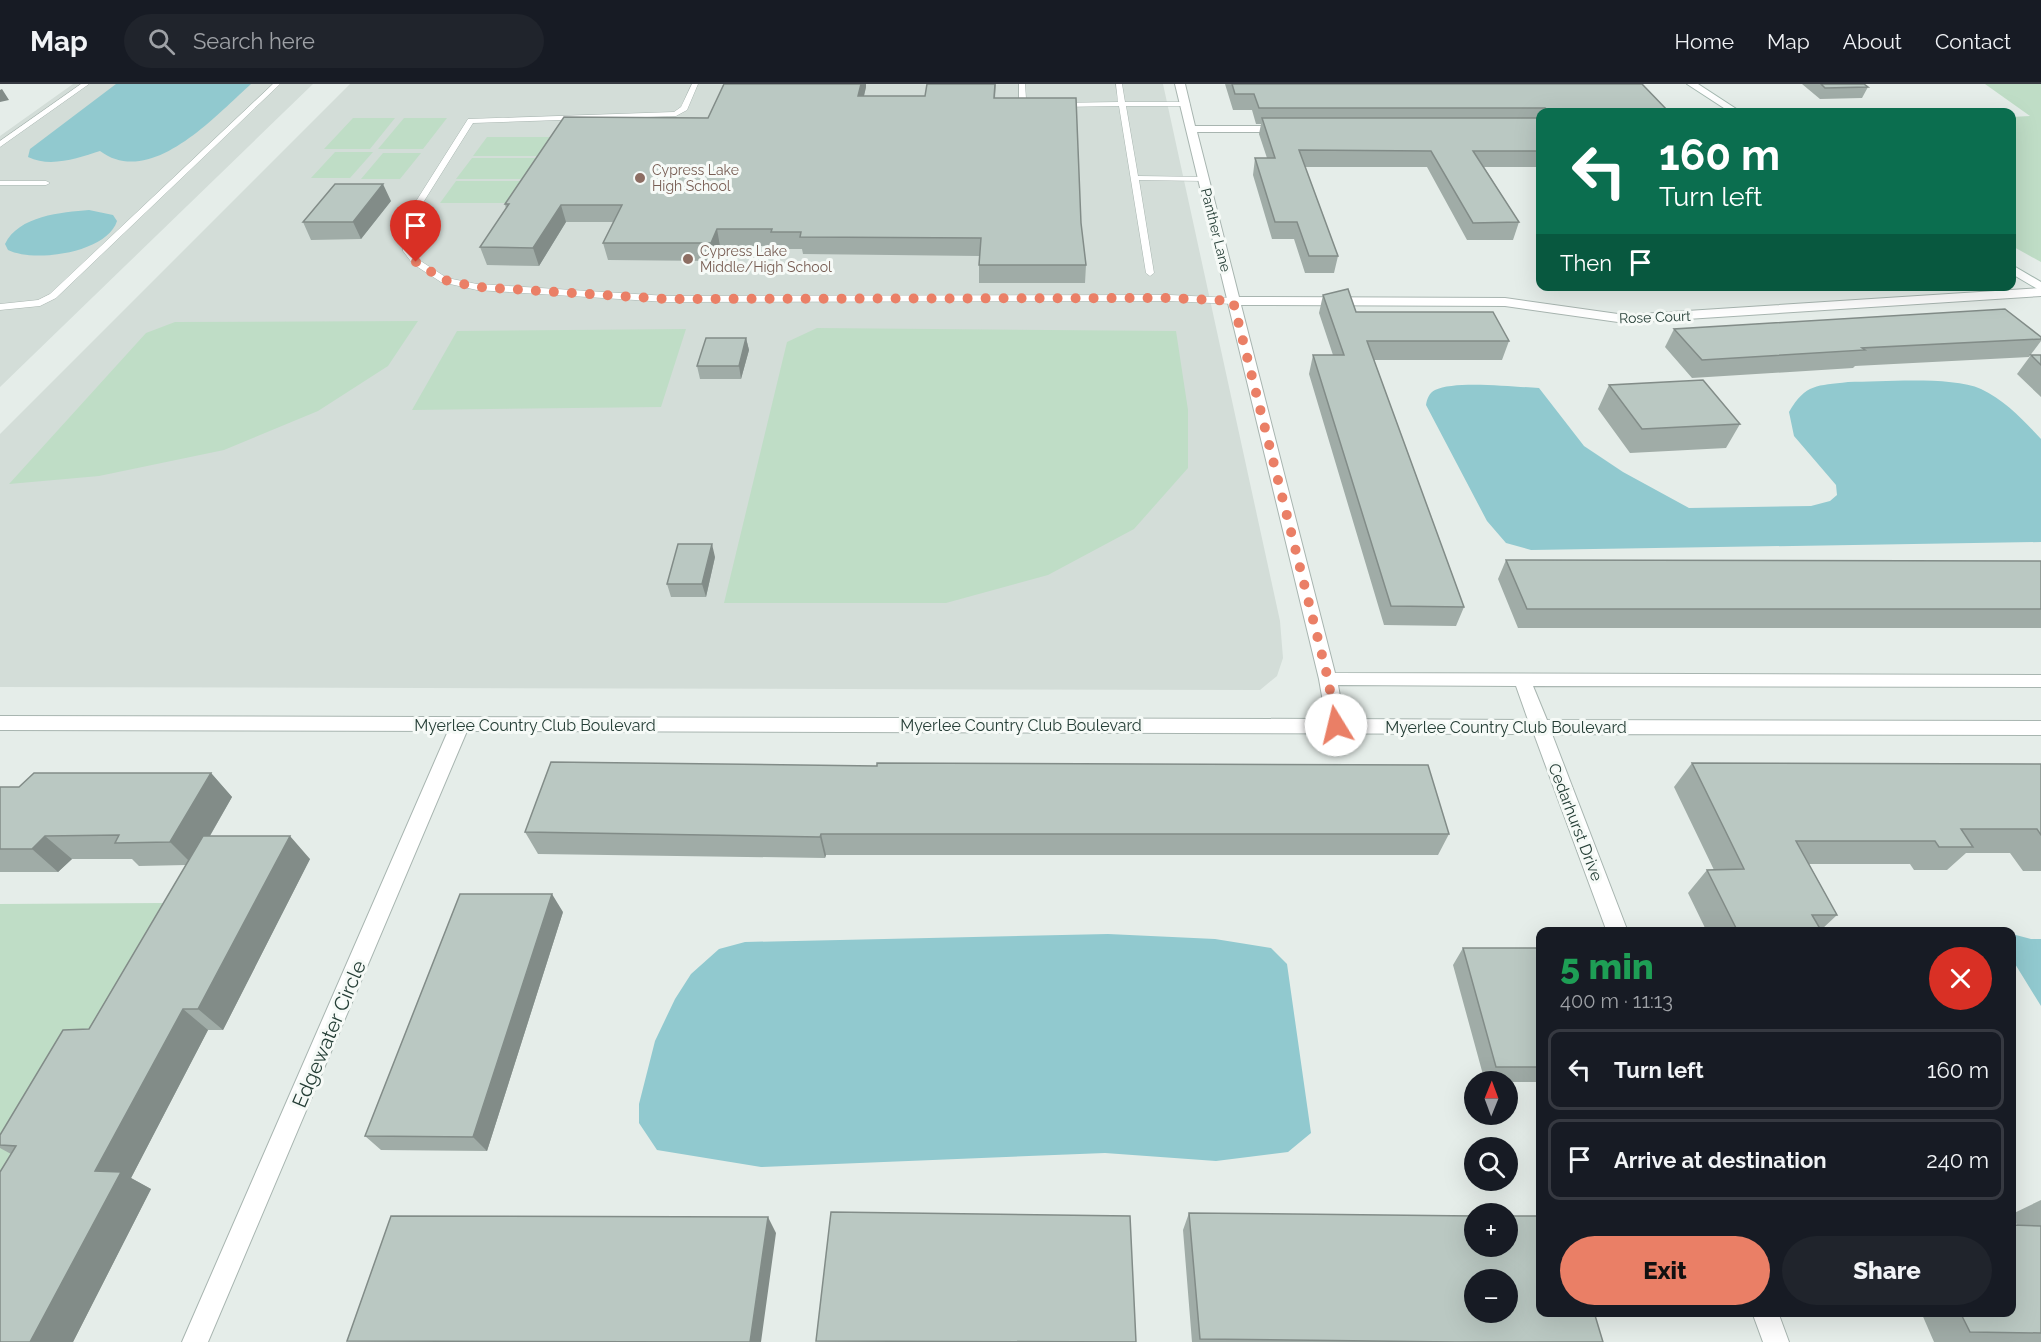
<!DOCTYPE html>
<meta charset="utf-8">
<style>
body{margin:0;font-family:Raleway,sans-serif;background:#20242c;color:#f1f3f6;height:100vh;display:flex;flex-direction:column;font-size:22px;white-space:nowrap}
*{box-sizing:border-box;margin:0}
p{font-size:20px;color:#9ea1a6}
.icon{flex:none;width:33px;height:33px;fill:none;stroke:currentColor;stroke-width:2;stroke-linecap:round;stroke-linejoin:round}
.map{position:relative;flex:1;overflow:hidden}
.side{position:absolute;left:1536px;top:843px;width:480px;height:390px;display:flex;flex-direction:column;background:#171b24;border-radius:12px;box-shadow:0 6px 24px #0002}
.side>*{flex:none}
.banner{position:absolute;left:1536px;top:24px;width:480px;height:183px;border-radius:12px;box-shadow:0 6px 24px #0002;background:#0b6e4f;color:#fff;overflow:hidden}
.needle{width:39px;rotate:1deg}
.controls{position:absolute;left:1464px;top:987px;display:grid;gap:12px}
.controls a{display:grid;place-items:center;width:54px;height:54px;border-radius:50%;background:#171b24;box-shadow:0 6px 24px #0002;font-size:30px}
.pin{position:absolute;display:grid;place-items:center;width:51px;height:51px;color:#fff;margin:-62px -26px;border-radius:50% 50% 50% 0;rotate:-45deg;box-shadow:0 0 6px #0007}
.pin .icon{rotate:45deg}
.me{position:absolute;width:66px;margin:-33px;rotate:351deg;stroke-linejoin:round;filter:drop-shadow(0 0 4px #0008)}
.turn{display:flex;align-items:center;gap:21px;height:126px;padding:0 24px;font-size:27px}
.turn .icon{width:78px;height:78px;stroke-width:2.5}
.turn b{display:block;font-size:42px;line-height:51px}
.then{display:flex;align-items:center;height:57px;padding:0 24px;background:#0003;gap:12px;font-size:22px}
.round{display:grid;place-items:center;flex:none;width:63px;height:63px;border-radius:32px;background:#20242c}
.overview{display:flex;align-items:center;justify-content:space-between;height:102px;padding:0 24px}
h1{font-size:36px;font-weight:800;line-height:45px;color:#1e9e55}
.primary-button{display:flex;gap:12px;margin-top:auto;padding:12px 24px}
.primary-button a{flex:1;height:69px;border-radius:36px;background:#ea7f66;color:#111;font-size:24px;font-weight:800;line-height:69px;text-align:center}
.primary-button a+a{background:#20242c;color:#f1f3f6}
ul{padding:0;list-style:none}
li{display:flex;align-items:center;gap:18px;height:81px;margin:0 12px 9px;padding:0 12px;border:3px solid #363941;border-radius:12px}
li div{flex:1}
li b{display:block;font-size:22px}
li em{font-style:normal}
header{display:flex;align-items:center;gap:36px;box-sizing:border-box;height:84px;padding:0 30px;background:#171b24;border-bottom:2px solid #363941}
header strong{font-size:28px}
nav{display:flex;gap:33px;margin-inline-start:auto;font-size:21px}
.search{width:420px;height:54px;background:#20242c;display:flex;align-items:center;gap:15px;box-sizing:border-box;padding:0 21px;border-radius:33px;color:#9ea1a6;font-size:22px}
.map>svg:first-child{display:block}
</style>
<header>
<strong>Map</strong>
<div class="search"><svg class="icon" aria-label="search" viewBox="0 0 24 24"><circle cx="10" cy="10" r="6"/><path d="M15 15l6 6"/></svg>Search here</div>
<nav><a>Home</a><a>Map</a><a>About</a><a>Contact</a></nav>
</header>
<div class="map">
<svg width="2041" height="1258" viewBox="0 0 2041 1258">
<rect width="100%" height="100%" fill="#e5ede9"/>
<path fill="#d3ddd8" d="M73,0H313L0,303V52Z
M350,0H1163L1280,537L1283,574L1277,592L1260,606L0,603V350Z"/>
<path fill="#bfddc6" d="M1985,0H2041V178L2012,162V33L2030,32Z
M353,34H395L370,65H324Z
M404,34H447L423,65H378Z
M487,53H558L545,72H473Z
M335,68H373L350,94H311Z
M383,69H421L400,95H361Z
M472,74H544L531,95H456Z
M456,97H525L510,119H440Z
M418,237L388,282L318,327L224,366L99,392L9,400L146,249L175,238Z
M817,244L1176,247L1188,326V384L1134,445L1048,491L946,519H724L787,258Z
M686,245L661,323L412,326L457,247Z
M163,819L0,1098V820Z"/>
<path fill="#91c9cf" d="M116,0H251C216,31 151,105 100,67C78,74 51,84 28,73L30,65Z
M89,126L113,131L117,137C107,169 34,179 8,166L5,160C18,132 62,128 89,126Z
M1848,298C1883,298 1951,292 1981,305C2005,316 2024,337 2041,355V458L1531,466L1506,459L1487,437L1426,321C1427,315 1429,309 1435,306C1455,296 1515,303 1539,304L1584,362L1623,388L1689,424L1811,422L1830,417L1837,411L1836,401L1794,352L1789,328C1806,299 1817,302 1848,298Z
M1108,850L1215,855L1271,864L1287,880L1311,1049L1288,1068L1216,1077L1105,1069L761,1083L657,1066L639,1039V1020L655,957L675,915L691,890L719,865L745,858Z
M2012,850L2031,855H2041V922L2012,875Z"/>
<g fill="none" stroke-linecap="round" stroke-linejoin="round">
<defs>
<path id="lane" d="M81,0H89L0,63V57Z
M273,0H280L56,214L40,222L0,226V220L38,216L50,210Z
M692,0H698L687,26L676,32L473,39L409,141L410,165L419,176L447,194L477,200L667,212L1170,211L1233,214L1238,217L1233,220L1170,217L667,218L477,206L441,198L413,180L403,167L401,141L468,35L674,28L681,23Z
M1019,0H1025L1026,15L1038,18V22L1019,18Z
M1116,0H1122L1125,18H1186L1190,20L1186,22H1126L1138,92L1204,93L1208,95L1204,97L1139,96L1154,189L1150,192L1146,189L1119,22L1057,23L1053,21L1057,19L1118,18Z
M0,97H46L50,99L46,101H0Z"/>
<path id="street" d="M1175,0H1185L1195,42H1284L1289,45L1284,48H1197L1239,213L1505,214L1625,231L2041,204V212L1625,239L1505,222L1241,221L1335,589L2041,591V603L1533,602L1547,636L2041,637V651L1552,650L1628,848H1607L1534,650L467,647L208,1258H182L448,647L0,646V632L1326,635L1319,595ZM1338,601L1516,602L1528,636L1344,635Z
M1752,1228H1778L1789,1258H1763Z"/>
<path id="secondary" d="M1687,0H1698L1741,28H1730Z
M2012,181L2041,198V207L2012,190Z"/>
</defs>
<use href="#lane" stroke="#a8b5b0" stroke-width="1"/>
<use href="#street" stroke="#a8b5b0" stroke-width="2"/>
<use href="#secondary" stroke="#a4b8b0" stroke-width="2"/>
<use href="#lane" fill="#fff" fill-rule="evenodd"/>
<use href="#street" fill="#fff" fill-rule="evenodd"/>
<use href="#secondary" fill="#fff" fill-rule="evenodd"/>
</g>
<path fill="#a0aca7" d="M927,0H996L995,14L1081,139L1086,181L1085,199H979V172L803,170L802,165H774V162H720L715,177L608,176L603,159L613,138H566L539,182L487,181L480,163L506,125L505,120L708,34L866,3L864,12H925Z
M1225,0H1642L1669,28H1540V83H1484L1519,138L1513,156H1467L1427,83H1305L1338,172L1334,189H1305L1294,155H1272L1253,91L1255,74H1267L1259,50L1261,40H1256L1252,26H1233Z
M1802,0H1864L1868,3L1862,14L1820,15Z
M391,117L361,155L311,156L303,138Z
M1589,202H1668L1592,206Z
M1323,211L1356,228L1509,257L1502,276H1374L1464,523L1456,542L1384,541L1309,290L1313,271H1333L1319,229Z
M1674,245L2041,253V257L2029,273L1855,282L1853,284L1692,294L1665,263Z
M746,254L749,266L741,295H700L697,282Z
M2031,271H2041V313L2017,290Z
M1609,301L1740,340L1726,364L1630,369L1598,325Z
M715,473L706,513H671L667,500Z
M1506,476L2041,477V544H1518L1498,495Z
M1692,679L2041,680V787H2023L2010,769H1966L1947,786H1914L1910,780H1809L1837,831L1821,846L1822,848H1707L1688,809L1707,786H1714L1674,703Z
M211,689L232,713L210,752L310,775L223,946H208L131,1094L151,1105L73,1258H0L11,1070L0,1064V1051L89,945L186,781L139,782L132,775H72L58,788H0V703H19Z
M525,748L1449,750L1438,771H826L825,774L538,770Z
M563,828L487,1067L381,1066L365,1052Z
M1463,864H1540V998H1485L1453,881Z
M2041,1116V1258H1934L1921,1228H2012L2017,1141L2012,1132V1130Z
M1189,1129L1603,1258H1192L1183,1146Z"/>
<path fill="#828c88" d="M861,0H866V3L860,28L858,12Z
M2,5L9,16L0,18V6Z
M383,100L391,117L361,155L353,138Z
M561,121L566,138L539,182L533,164Z
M717,145L720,162L715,177L711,159Z
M746,254L749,266L741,295L739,282Z
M712,460L715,473L706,513L702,500Z
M211,689L232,713L193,781L170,758Z
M821,750L826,771L825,774L820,753Z
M45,752L72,775L58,788L32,765Z
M290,752L310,775L223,946L198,925Z
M552,810L563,828L487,1067L473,1053Z
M183,925L208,946L131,1094L151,1105L73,1258H30L95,1087Z
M768,1133L776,1149L761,1258H750Z"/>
<path fill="#bac8c2" stroke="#828c88" stroke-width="1.5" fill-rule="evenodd" d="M724,0H861L858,12H925L927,0H995L994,14H1076L1081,139L1086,181H979L981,154L800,153L801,148H771L772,145H717L711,159H603L622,121H561L533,164L480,163L509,120H505L564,33L708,34Z
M1232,0H1642L1669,28H1547L1548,26L1545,24H1259L1254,10H1235Z
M1821,0H1864L1868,3L1825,4Z
M1262,34H1540V67H1473L1519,138L1473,139L1431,67L1299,66L1338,172H1309L1297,138H1275L1255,74H1275Z
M335,100H383L353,138H303Z
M1348,205L1356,228H1493L1509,257H1367L1464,523L1391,522L1313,271H1344L1323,211Z
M2005,225L2041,253V255L1862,264L1865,266L1702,276L1674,245Z
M706,254H746L739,282H697Z
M2031,271H2041V281Z
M1703,296L1740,340L1642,345L1609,301Z
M678,460H712L702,500H667Z
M1506,476L2041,477V525H1527Z
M551,678L877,682V679L1428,681L1449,750H821L820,753L525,748Z
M1692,679L2041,680V751L2037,745H1961L1973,763H1939L1935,757H1796L1837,831H1812L1822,848H1738L1707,786L1744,785Z
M34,689H211L170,758L115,759L119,751L45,752L32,765H0V703H19Z
M203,752H290L198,925H183L95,1087L121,1088L30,1258H0V1088L16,1062L0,1061V1051L63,946L89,945Z
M460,810H552L473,1053L365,1052Z
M1463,864H1540V983H1496Z
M831,1128L1130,1132L1136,1258L816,1257Z
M1189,1129L1474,1132V1162H1508V1132H1540V1228H1594L1603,1258H1455L1200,1255ZM1474,1196H1508V1228H1474Z
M391,1132L768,1133L750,1258L347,1257Z
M2012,1141L2041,1142V1249L1970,1248L1960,1228H2012Z"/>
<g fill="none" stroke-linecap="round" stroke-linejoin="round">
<path stroke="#ea7f66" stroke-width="10" stroke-dasharray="0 18" d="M416,178L444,196L477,203L667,215L1170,214L1233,217L1328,595L1336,641"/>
</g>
<g fill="#8d6e63" stroke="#f6faf7" stroke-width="2">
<circle cx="640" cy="94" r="6"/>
<circle cx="688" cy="175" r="6"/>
</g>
<g text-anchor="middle" stroke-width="6" stroke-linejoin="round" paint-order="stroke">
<g font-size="14" fill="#785e54" stroke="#f6faf7" text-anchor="start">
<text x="652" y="91">Cypress Lake<tspan x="652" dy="16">High School</tspan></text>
<text x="700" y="172">Cypress Lake<tspan x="700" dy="16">Middle/High School</tspan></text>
</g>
<g font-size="14" fill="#253e36" stroke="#f6faf7">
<text transform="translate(1216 146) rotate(76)" y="5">Panther Lane</text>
<text transform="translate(1655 233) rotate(-2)" y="5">Rose Court</text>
</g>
<g font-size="16" fill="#253e36" stroke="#f6faf7">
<text x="535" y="647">Myerlee Country Club Boulevard</text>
<text x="1021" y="647">Myerlee Country Club Boulevard</text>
<text x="1506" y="649">Myerlee Country Club Boulevard</text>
<text transform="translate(1576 738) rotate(69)" y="6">Cedarhurst Drive</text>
</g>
<g font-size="20" fill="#253e36" stroke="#f6faf7">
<text transform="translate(329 950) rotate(-67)" y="7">Edgewater Circle</text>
</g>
</g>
</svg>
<div class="controls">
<a><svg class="needle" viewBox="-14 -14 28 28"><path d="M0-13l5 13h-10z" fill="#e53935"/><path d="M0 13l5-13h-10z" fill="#9ea1a6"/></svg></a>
<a><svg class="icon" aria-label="search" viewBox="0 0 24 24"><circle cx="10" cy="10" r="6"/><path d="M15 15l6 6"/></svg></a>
<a>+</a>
<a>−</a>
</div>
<div class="pin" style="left:416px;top:178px;background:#d93025"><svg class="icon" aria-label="arrive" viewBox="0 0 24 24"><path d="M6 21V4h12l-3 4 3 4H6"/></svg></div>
<svg class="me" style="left:1336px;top:641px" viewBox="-20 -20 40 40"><circle r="19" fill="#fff"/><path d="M0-13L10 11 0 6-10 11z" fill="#ea7f66"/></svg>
<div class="banner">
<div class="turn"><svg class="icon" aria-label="left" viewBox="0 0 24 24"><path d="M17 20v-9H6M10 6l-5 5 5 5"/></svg><div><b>160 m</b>Turn left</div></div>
<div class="then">Then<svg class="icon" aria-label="arrive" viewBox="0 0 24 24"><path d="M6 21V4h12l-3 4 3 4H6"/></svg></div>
</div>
<section class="side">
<div class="overview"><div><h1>5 min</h1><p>400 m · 11:13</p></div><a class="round" style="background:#d93025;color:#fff"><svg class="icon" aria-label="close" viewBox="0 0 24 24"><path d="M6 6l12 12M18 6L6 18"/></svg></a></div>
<ul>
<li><svg class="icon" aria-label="left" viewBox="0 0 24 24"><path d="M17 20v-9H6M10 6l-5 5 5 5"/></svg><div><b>Turn left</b></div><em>160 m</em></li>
<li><svg class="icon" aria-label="arrive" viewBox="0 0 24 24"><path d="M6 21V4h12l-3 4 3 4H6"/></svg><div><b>Arrive at destination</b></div><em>240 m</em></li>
</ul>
<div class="primary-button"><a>Exit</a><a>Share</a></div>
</section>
</div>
